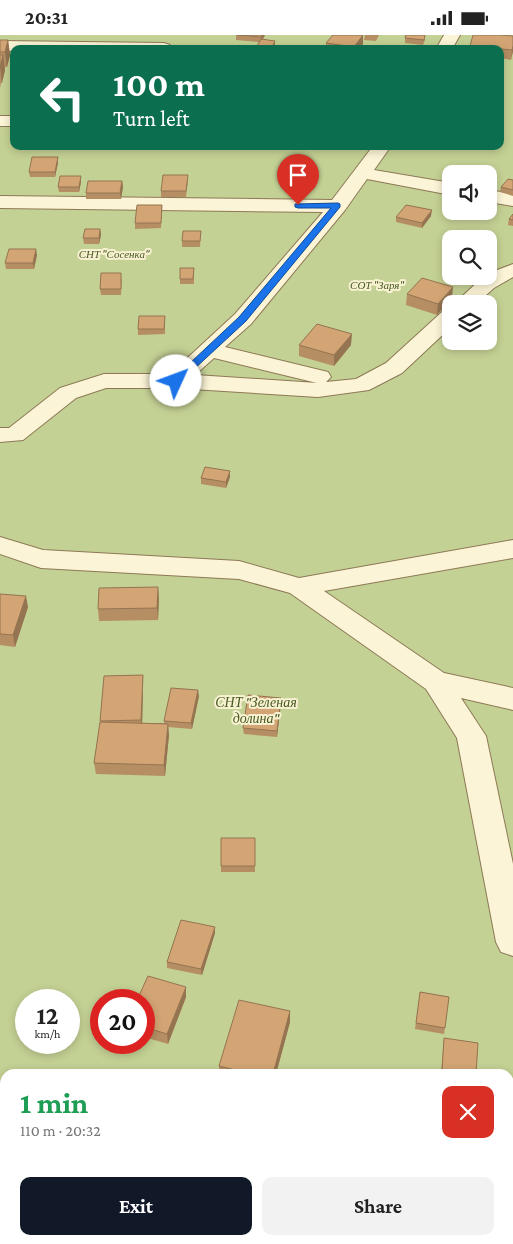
<!DOCTYPE html>
<meta charset="utf-8">
<style>
body{margin:0;font-family:"Crimson Pro",serif;background:#f2f2f2;color:#222;height:100vh;display:flex;flex-direction:column;font-size:19px;white-space:nowrap}
*{box-sizing:border-box;margin:0}
p{font-size:16px;color:#767676}
.icon{flex:none;width:28px;height:28px;fill:none;stroke:currentColor;stroke-width:2;stroke-linecap:round;stroke-linejoin:round}
.map{position:relative;flex:1;overflow:hidden}
.panel{position:absolute;left:0px;top:1034px;width:514px;height:176px;display:flex;flex-direction:column;background:#fff;border-radius:15px 15px 0 0;box-shadow:0 2px 8px #0003}
.panel>*{flex:none}
.guide{position:absolute;left:10px;top:10px;width:494px;height:105px;border-radius:10px;box-shadow:0 2px 8px #0003;background:#0b6e4f;color:#fff;overflow:hidden}
.controls{position:absolute;left:442px;top:130px;display:grid;gap:10px}
.controls a{display:grid;place-items:center;width:55px;height:55px;border-radius:10px;background:#fff;box-shadow:0 2px 8px #0003;font-size:25px}
.speed{position:absolute;left:15px;top:954px;display:flex;gap:10px;font-size:25px;font-weight:700;text-align:center}
.speed>*{display:grid;place-content:center;width:65px;height:65px;border-radius:50%;background:#fff;box-shadow:0 2px 8px #0003;line-height:1}
.speed small{font-size:12px;font-weight:400}
.speed .limit{border:8px solid #d22;background:#fff;color:#111}
.pin{position:absolute;display:grid;place-items:center;width:42px;height:42px;color:#fff;margin:-51px -21px;border-radius:50% 50% 50% 0;rotate:-45deg;box-shadow:0 0 5px #0007}
.pin .icon{rotate:45deg}
.me{position:absolute;width:55px;margin:-28px;rotate:47deg;stroke-linejoin:round;filter:drop-shadow(0 0 4px #0008)}
.turn{display:flex;align-items:center;gap:18px;height:105px;padding:0 20px;font-size:22px}
.turn .icon{width:65px;height:65px;stroke-width:2.5}
.turn b{display:block;font-size:35px;line-height:42px}
.round{display:grid;place-items:center;flex:none;width:52px;height:52px;border-radius:10px;background:#f2f2f2}
.head{display:flex;align-items:center;justify-content:space-between;height:85px;padding:0 20px}
h1{font-size:30px;font-weight:700;line-height:38px;color:#1e9e55}
.primary-button{display:flex;gap:10px;margin-top:auto;padding:10px 20px}
.primary-button a{flex:1;height:58px;border-radius:10px;background:#111827;color:#fff;font-size:20px;font-weight:700;line-height:58px;text-align:center}
.primary-button a+a{background:#f2f2f2;color:#222}
.status{display:flex;justify-content:space-between;align-items:center;height:35px;padding:0 25px;background:#fff;direction:ltr}
.status svg{height:14px;fill:currentColor}
.map>svg:first-child{display:block}
</style>
<div class="status"><b>20:31</b><svg viewBox="0 0 49 12"><path d="M0 12V9h3v3zM5 12V6h3v6zM10 12V3h3v9zM15 12V0h3v12zM26 1h20v11H26zM47 4h2v5h-2z"/></svg></div>
<div class="map">
<svg width="513" height="1209" viewBox="0 0 513 1209">
<rect width="100%" height="100%" fill="#f2e8c1"/>
<path fill="#c4d194" fill-rule="evenodd" d="M0,0H513V1209H0ZM14,14H500V111H14ZM451,139H489V176H451ZM451,204H489V241H451ZM451,269H489V306H451ZM26,965H69V1008H26ZM101,965H144V1008H101ZM5,1039H509V1205H5Z"/>
<g fill="none" stroke-linecap="round" stroke-linejoin="round">
<defs>
<path id="minor" d="M444,0H460L452,14H436Z
M0,6L164,8L170,10L172,13L14,14V16H0Z
M0,81H14V91H0Z
M373,111H391L374,135L451,148V160L367,144L345,175L251,289L225,312L328,337L331,342L326,347L356,344L386,328L443,276L451,275V292L402,338L369,355L318,362L176,353H106L76,363L23,405L0,407V393H9L60,353L104,339H170L235,279L323,177L0,173V161L332,165ZM214,323L317,348L195,340Z
M489,155L513,159V171L489,167Z
M513,229V242L494,253L476,269H454L484,241H489V238Z
M0,502L43,515L239,526L299,543L513,505V523L324,556L444,638L513,653V675L461,663L486,701L513,829V921L501,917L496,907L457,703L426,654L290,558L239,544L41,533L0,519Z
M0,1174L5,1175V1205H20L19,1208L0,1209Z
M53,1205H115L116,1209H54Z"/>
</defs>
<use href="#minor" stroke="#8d7957" stroke-width="2"/>
<use href="#minor" fill="#fcf4d6" fill-rule="evenodd"/>
</g>
<path fill="#b58e64" d="M236,0H265L263,4L275,11L274,14H257V11L259,7L236,5Z
M363,0V9L359,14H326V8Z
M365,0H379L376,6L364,5Z
M425,0V5L423,10L405,8V3Z
M513,1V16L511,25L500,23V14H469L470,11Z
M0,5H8L10,20L7,32H5V35L2,48H1L0,54Z
M58,122V128L55,142H30L29,137Z
M513,145V161L500,157L501,152Z
M122,146L123,152L121,164H86V158Z
M188,146L186,162H161V156Z
M81,147L79,157H59L58,152Z
M162,170L161,193L135,194V188Z
M513,179V191L508,190L509,184Z
M431,181L422,193L396,187V182Z
M100,194L101,200L99,209H84L83,203Z
M201,196L200,212H182V206Z
M37,220L34,234H6L5,228Z
M194,233V249H180V244Z
M122,244L121,260H101L100,254Z
M407,259L452,263L437,280L406,270Z
M165,281V299L138,300V294Z
M299,310H351L334,331L299,321Z
M230,442L226,453L201,449V443Z
M0,559L28,572L15,612L0,610Z
M159,563L158,585L99,586L98,574Z
M143,640V652L142,688H164V686L199,661L192,694L168,692L169,700L165,741L96,739L94,728L100,687L104,641Z
M281,663L277,702L244,699L243,693Z
M221,803H255V837H221Z
M215,898L202,940L167,933V927Z
M186,952V962L168,1009L144,1002V965Z
M420,957L449,962L444,999L415,994Z
M290,976V987L276,1039H219V1031Z
M444,1003L476,1039H441Z"/>
<path fill="#947451" d="M262,0H265L261,7V2Z
M363,0V9L359,14H354V12Z
M8,5L10,20L7,32L5,17Z
M275,6V11L274,14H272V12Z
M513,11V16L511,25L512,15Z
M3,20L5,35L2,48L0,32Z
M58,122V128L55,142V137Z
M81,141V147L79,157V152Z
M122,146L123,152L121,164L120,158Z
M432,175L431,181L422,193V188Z
M100,194L101,200L99,209V203Z
M36,214L37,220L34,234L33,228Z
M453,252L452,263L437,280L438,269Z
M352,299L351,310L334,331V320Z
M230,436V442L226,453V447Z
M158,552L159,563L158,585L157,573Z
M26,561L28,572L15,612L13,600Z
M143,640V652L142,697L141,685Z
M198,655L199,661L192,694L191,688Z
M281,663V669L277,702V696Z
M168,689L169,700L165,741L164,730Z
M215,892V898L202,940L201,934Z
M186,952V962L168,1009L167,999Z
M290,976V987L276,1039H273Z"/>
<path fill="#d3a574" stroke="#947451" d="M238,0H262L261,2Z
M333,0H363L354,12L326,8Z
M406,0H425L424,5L405,3Z
M473,0H500L513,1V11L512,15L470,11Z
M261,4L275,6L272,12L257,11Z
M0,5H8L5,17H0Z
M0,20H3L0,32Z
M32,122H58L55,137H29Z
M163,140H188L186,156H161Z
M60,141H81L79,152H58Z
M508,144L513,145V155L501,152Z
M88,146H122L120,158H86Z
M137,170H162L161,188H135Z
M406,170L432,175L422,188L396,182Z
M513,179V185L509,184Z
M85,194H100L99,203H83Z
M183,196H201L200,206H182Z
M460,198L477,204H454Z
M9,214H36L33,228H5Z
M180,233H194L193,244H180Z
M101,238H121V254H100Z
M422,243L453,252L438,269L407,259Z
M139,281H165L164,294H138Z
M317,289L352,299L334,320L299,310Z
M205,432L230,436L226,447L201,443Z
M158,552L157,573L98,574L99,553Z
M0,559L26,561L13,600L0,599Z
M143,640L141,685L100,686L104,641Z
M171,653L198,655L191,688L164,686Z
M248,660L281,663L277,696L243,693Z
M100,687L168,689L164,730L94,728Z
M221,803H255V831H221Z
M181,885L215,892L201,934L167,927Z
M148,941L186,952L167,999L144,992V965H137Z
M420,957L449,962L445,993L416,988Z
M239,965L290,976L273,1039H251L219,1031Z
M444,1003L478,1008L476,1039H465L442,1035Z"/>
<path fill="#1a73e8" stroke="#114b97" d="M338,168L340,169V172L246,286L179,348H173V344L239,282L331,173H298L295,172V169Z"/>
<g text-anchor="middle" stroke-width="4" stroke-linejoin="round" paint-order="stroke">
<g font-size="11" font-style="italic" fill="#465a21" stroke="#f8f1d2">
<text x="114" y="223">СНТ "Сосенка"</text>
<text x="377" y="254">СОТ "Заря"</text>
</g>
<g font-size="14" font-style="italic" fill="#465a21" stroke="#f8f1d2">
<text x="256" y="672">СНТ "Зеленая<tspan x="256" dy="16">долина"</tspan></text>
</g>
</g>
</svg>
<div class="controls">
<a><svg class="icon" aria-label="sound" viewBox="0 0 24 24"><path d="M4 9h4l5-4v14l-5-4H4zM17 9q2 3 0 6"/></svg></a>
<a><svg class="icon" aria-label="search" viewBox="0 0 24 24"><circle cx="10" cy="10" r="6"/><path d="M15 15l6 6"/></svg></a>
<a><svg class="icon" aria-label="layers" viewBox="0 0 24 24"><path d="M12 4l9 5-9 5-9-5zM3 14l9 5 9-5"/></svg></a>
</div>
<div class="speed"><div>12<small>km/h</small></div><div class="limit">20</div></div>
<div class="pin" style="left:298px;top:170px;background:#d93025"><svg class="icon" aria-label="arrive" viewBox="0 0 24 24"><path d="M6 21V4h12l-3 4 3 4H6"/></svg></div>
<svg class="me" style="left:176px;top:346px" viewBox="-20 -20 40 40"><circle r="19" fill="#fff"/><path d="M0-13L10 11 0 6-10 11z" fill="#1a73e8"/></svg>
<div class="guide">
<div class="turn"><svg class="icon" aria-label="left" viewBox="0 0 24 24"><path d="M17 20v-9H6M10 6l-5 5 5 5"/></svg><div><b>100 m</b>Turn left</div></div>
</div>
<section class="panel">
<div class="head"><div><h1>1 min</h1><p>110 m · 20:32</p></div><a class="round" style="background:#d93025;color:#fff"><svg class="icon" aria-label="close" viewBox="0 0 24 24"><path d="M6 6l12 12M18 6L6 18"/></svg></a></div>
<div class="primary-button"><a>Exit</a><a>Share</a></div>
</section>
</div>
